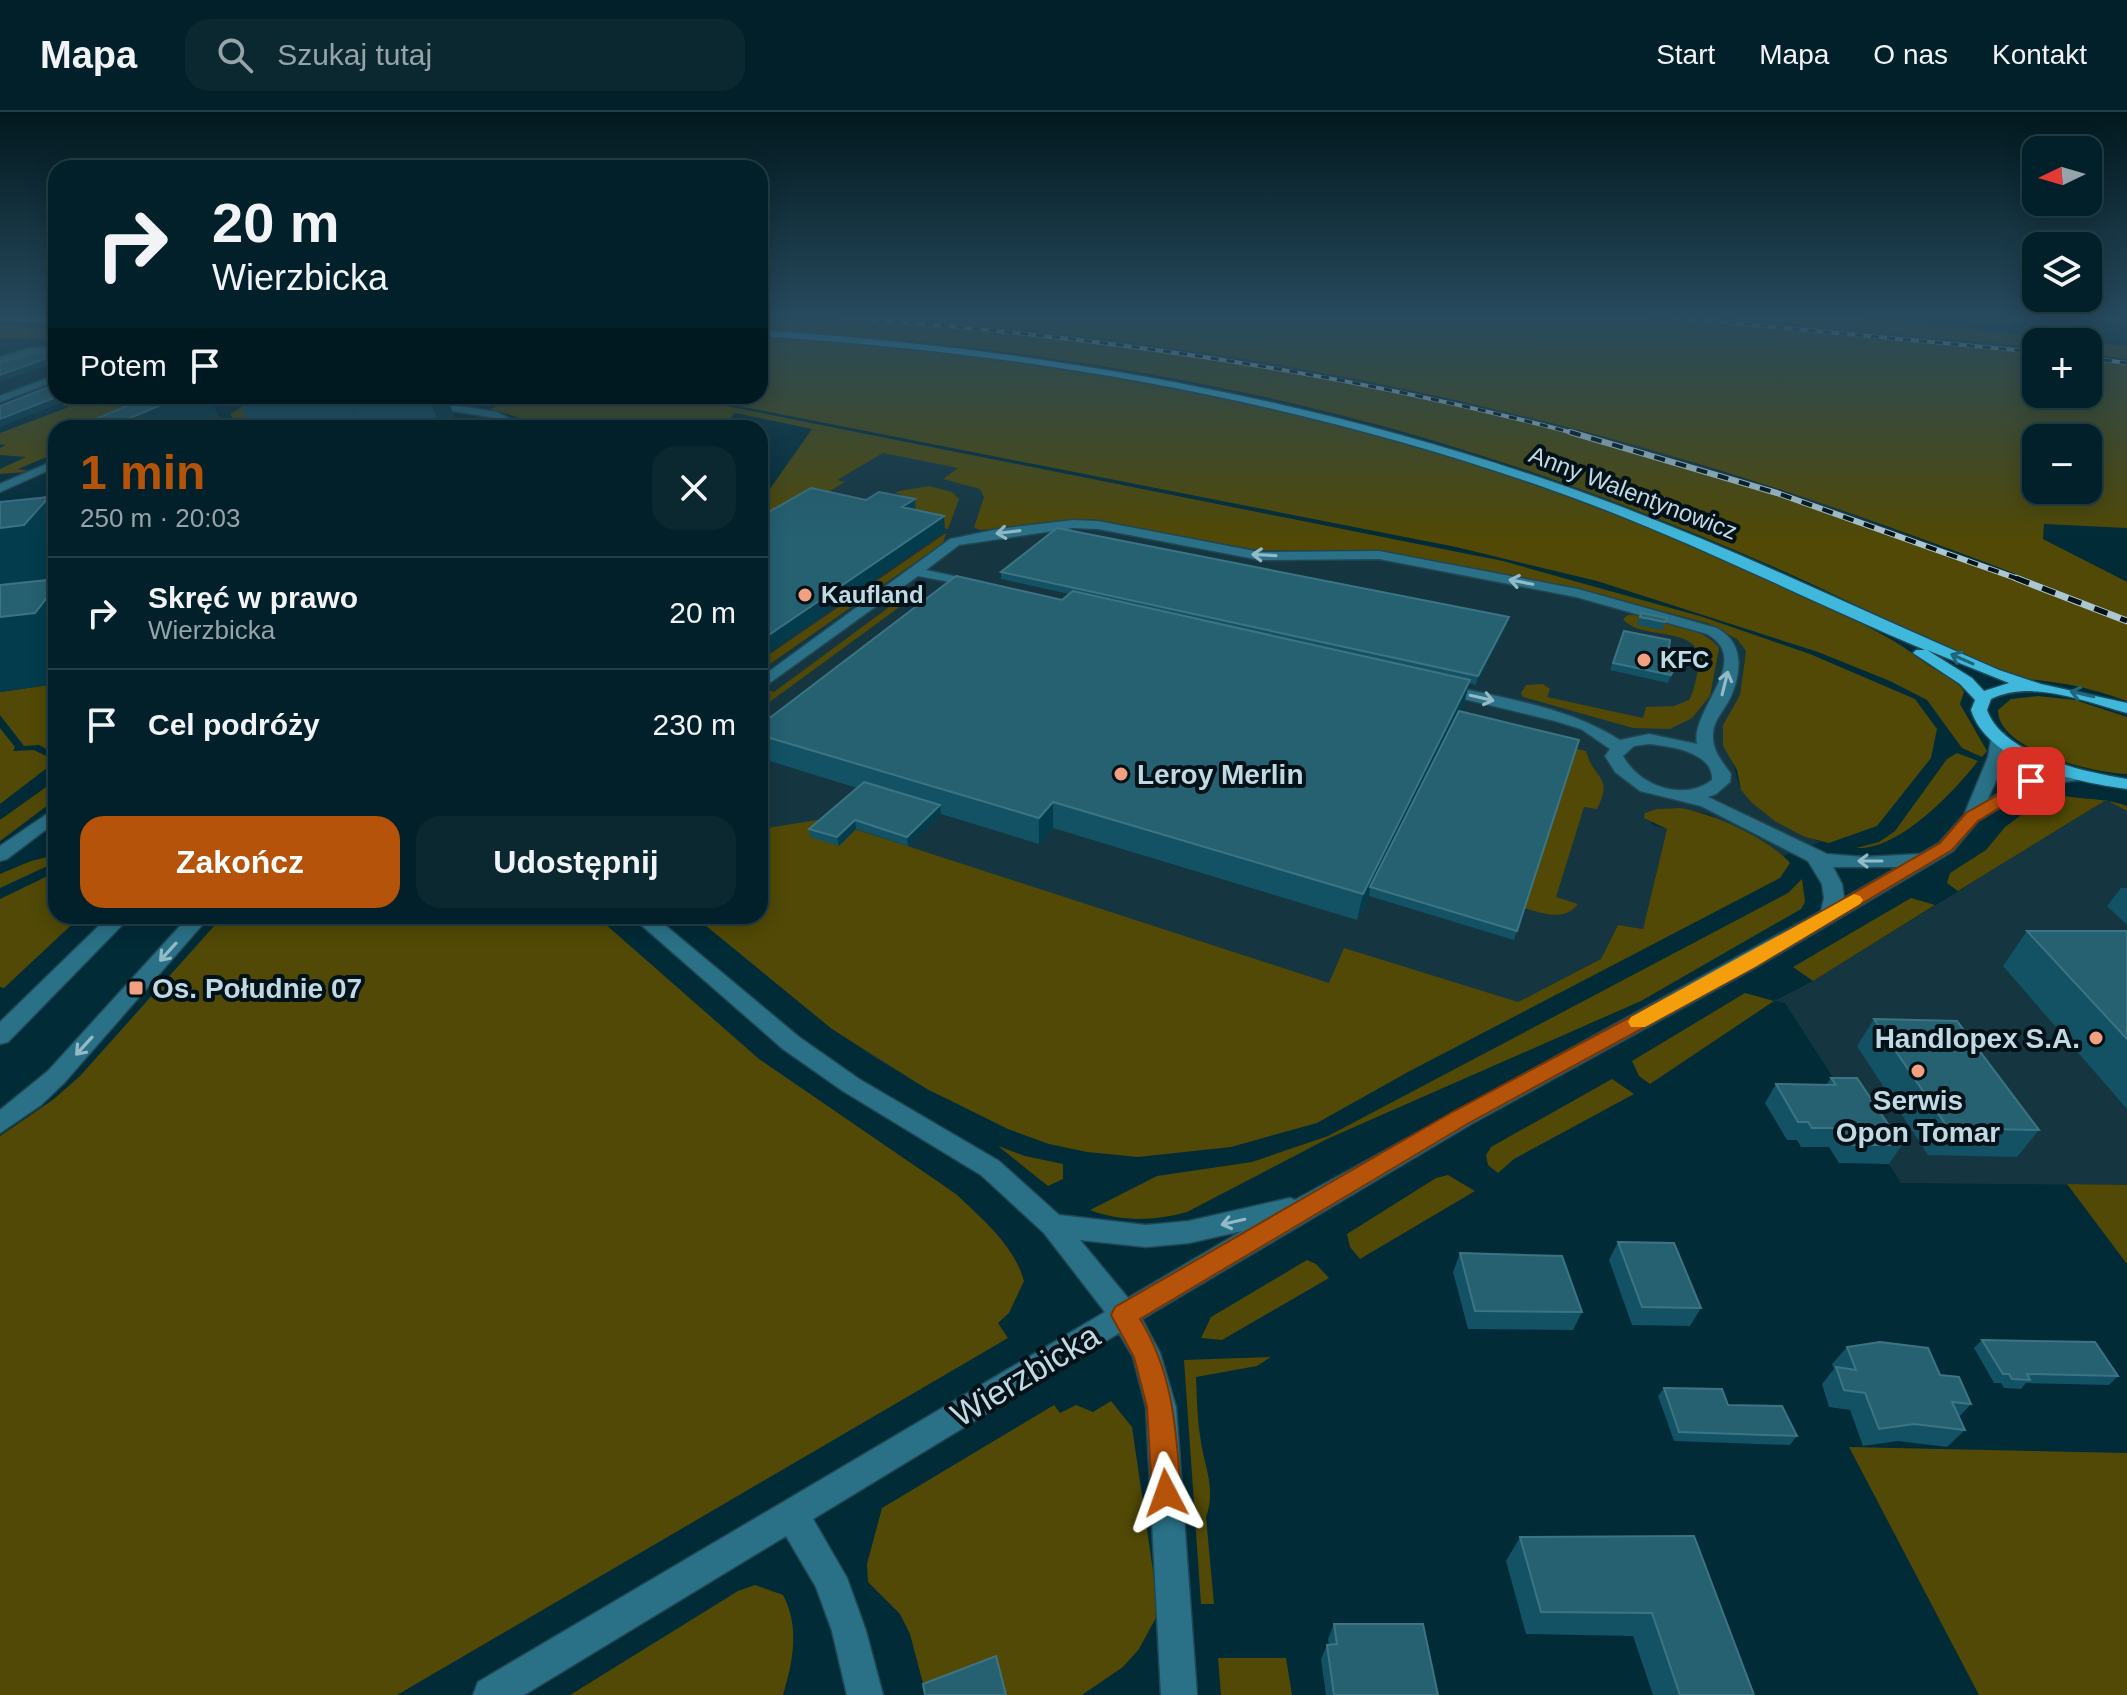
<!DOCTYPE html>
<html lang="pl">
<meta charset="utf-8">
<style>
body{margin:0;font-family:Arial,sans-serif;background:#0b2831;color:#f1f3f6;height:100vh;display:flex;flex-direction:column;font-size:30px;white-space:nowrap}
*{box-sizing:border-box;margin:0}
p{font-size:26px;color:#96a3a8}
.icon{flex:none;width:44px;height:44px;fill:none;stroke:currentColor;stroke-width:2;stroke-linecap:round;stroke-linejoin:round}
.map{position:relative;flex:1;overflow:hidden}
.sheet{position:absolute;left:48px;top:308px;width:720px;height:504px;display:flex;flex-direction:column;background:#012029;border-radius:24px;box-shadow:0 4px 20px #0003,0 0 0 2px #233e46}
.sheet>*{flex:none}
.top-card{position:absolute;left:48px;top:48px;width:720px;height:244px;border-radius:24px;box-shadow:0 4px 20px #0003,0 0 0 2px #233e46;background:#012029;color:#f1f3f6;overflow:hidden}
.needle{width:52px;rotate:265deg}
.buttons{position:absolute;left:2022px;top:24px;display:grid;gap:16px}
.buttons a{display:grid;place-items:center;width:80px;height:80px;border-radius:16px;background:#012029;box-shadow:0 4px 20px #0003,0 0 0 2px #233e46;font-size:40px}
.pin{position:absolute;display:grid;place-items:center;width:68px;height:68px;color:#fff;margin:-34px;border-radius:16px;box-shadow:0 4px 12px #0006}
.me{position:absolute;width:88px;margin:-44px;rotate:356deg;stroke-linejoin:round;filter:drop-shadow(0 0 6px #0008)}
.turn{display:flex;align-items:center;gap:28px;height:168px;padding:0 32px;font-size:36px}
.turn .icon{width:104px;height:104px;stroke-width:2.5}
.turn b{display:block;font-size:56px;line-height:68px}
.then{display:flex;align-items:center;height:76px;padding:0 32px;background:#0003;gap:16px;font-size:30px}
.round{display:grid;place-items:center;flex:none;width:84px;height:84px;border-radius:24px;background:#0b2831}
.headline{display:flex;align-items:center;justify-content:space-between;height:136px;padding:0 32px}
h1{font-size:48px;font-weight:700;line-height:60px;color:#b45309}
.cta{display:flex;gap:16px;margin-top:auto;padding:16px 32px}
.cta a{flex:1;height:92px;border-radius:24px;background:#b45309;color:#fff;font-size:32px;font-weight:700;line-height:92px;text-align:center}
.cta a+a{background:#0b2831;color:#f1f3f6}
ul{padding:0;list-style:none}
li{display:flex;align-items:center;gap:24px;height:112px;padding:0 32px;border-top:2px solid #233e46}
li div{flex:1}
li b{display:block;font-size:30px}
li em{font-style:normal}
header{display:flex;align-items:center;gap:48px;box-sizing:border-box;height:112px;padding:0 40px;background:#012029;border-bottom:2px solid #233e46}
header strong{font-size:38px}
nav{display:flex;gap:44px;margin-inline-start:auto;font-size:28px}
.search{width:560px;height:72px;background:#0b2831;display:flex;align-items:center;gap:20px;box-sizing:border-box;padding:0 28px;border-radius:24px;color:#96a3a8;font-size:30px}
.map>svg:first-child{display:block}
</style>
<header>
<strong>Mapa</strong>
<div class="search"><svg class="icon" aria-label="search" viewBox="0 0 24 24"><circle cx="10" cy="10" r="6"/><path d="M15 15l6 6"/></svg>Szukaj tutaj</div>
<nav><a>Start</a><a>Mapa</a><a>O nas</a><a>Kontakt</a></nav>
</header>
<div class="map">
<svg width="2127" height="1583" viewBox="0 0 2127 1583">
<rect width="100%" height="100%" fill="#012b37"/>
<path fill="#153641" d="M823,206H863L965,213L1160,234L1327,261L1515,302L1652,338L1818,390L2048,474L2127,506V512L1920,432L1778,383L1641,340L1415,283L1241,250L1078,227Z
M1641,206H1725L1782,210L2036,235V242L1821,220Z
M827,316L996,350L974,414L1086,402L1383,440L1578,477L1707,511L1737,527L1746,539L1740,583L1723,613L1739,673L1752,691L1776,710L1820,730L1783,744L1708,702L1680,696L1656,697L1645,701L1653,713L1667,717L1643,817L1618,813L1601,847L1518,890L1270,986L1049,1032L1008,1017L927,977L874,945L832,917L694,804H760V411Z
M2106,688L2127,699V1073L1901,1071L1785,891L1774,889L1813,869Z"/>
<path fill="#514905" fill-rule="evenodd" d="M760,206C890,206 1019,218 1148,237C1314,260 1479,293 1640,339C1806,388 1967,448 2127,512V589C2104,581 2082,574 2058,571C2041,568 2024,568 2009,562C1926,530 1848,487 1767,452C1686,417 1603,384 1520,356C1275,273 1018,232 760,218Z
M863,206H1641L1821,220L2036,242V282H2088V248L2127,253V416L2044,412L2043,427L2127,470V506C1971,443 1813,384 1651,338C1394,265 1130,220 863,206ZM2036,326H2088V378H2036Z
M1725,206H1864L1901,209L2127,234V247L2088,242V230H2036V235Z
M0,213L56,215V227L0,226Z
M760,224C1109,240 1458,322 1774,471C1823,494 1884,518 1924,550C1936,559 1950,564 1961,575L1964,580L1960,592L1987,639L1982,645L1962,636L1927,588L1890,569L1818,540L1597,469L1456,435L688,284H760Z
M85,284H188L114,316H56V341L18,357L29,359L26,360L0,362V357L26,345L0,343V336L6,333L0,332V321L69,295L62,293Z
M521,284H676L1503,449L1703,505L1810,542L1915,587L1937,617L1931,646L1877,714L1829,731L1805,725L1776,710L1752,691L1741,678L1737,658L1723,634V613L1740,583L1746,539L1737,527L1707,511L1578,477L1402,443L1344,439L1257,438L1091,407L980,418L974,415L984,385L980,377L943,367L958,356L883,341L837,368L845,370L760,421V391L812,317L735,301L722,316H534L517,305L490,297Z
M246,293L250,311L358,312L349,316H218L234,307L230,302Z
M929,374L952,380L959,387L948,417L906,408L902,396L915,386L894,388L902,383L895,381L899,379Z
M946,421L943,431L760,559V551L770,542Z
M911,479L920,480L760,597V583L768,578L774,580Z
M1628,503C1650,502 1707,517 1719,536L1710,584L1692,606L1670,617L1633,616L1523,585L1521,581L1526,573L1543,572L1550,577L1547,585L1643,606L1646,595L1674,594L1689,588C1694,579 1696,568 1698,557C1708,510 1642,531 1623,507Z
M56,572V642L39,633L24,634L0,603V580Z
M2038,584L2075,588L2127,605V662C2095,661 1998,639 1998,598L2011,587Z
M0,616L15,635L13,639L34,638L56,649L0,692Z
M1577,637L1586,639C1594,669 1614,663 1597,697L1584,695L1556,785L1578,792C1564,810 1542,801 1524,796Z
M1957,641L1978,649C1953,681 1898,739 1856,736L1879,730L1895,719L1947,647Z
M56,668V687L0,729V708Z
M2052,680C2072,689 2101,684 2127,694V699L2106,688L1958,779L1947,771L1950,761L1986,738L2005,715Z
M1680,696C1712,701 1768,726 1790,751L1780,766L1408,960L1317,1011L1231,1035L1138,1045L1087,1040L1049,1032L1008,1017L927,977L832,917L694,804H760V717L824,707L1329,871L1344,836L1518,890L1601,847L1618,813L1643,817L1667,717L1644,706L1645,701L1656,697Z
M56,743V750L0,776V762L31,749Z
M56,760V804H81L4,876L0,875V787Z
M1802,767L1805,790L1801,797L1641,889L1327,1027L1187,1100C1155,1109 1121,1110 1090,1098L1157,1064L1252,1050L1328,1024L1788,781Z
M1911,786L1935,793L1813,869L1793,855Z
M223,804H596L759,947L956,1082C983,1108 1014,1133 1024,1169L1009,1201L998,1211L1008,1226L397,1583H0V1024L54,987L80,964Z
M1745,881L1774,889L1650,972L1639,964L1632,949Z
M1612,967L1634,982L1514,1047L1498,1061L1488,1053L1486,1043L1491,1035Z
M998,1034L1025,1044L1063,1052V1067L1048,1074Z
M1448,1063L1475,1079L1360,1147L1350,1135L1347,1122L1436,1066Z
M2067,1072L2127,1073V1152Z
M1307,1148L1316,1152L1329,1166L1222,1228L1201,1226L1211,1205Z
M1271,1245L1257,1254L1196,1265C1197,1284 1197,1304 1200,1323C1203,1353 1217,1374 1206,1405L1214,1492H1201L1184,1248Z
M1111,1289L1132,1315L1159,1500L1139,1537L1123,1555L1082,1583H1005L996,1551L925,1579L910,1522L900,1502L868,1470L867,1452L882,1396L1054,1293L1060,1301L1076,1293L1093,1300Z
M1849,1335L2127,1341V1583H1979Z
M755,1473L783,1483C800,1515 793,1550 783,1583H570L738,1479Z
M1218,1546H1286L1292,1583H1221Z"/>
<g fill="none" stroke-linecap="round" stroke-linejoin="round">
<defs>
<path id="minor" d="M56,235V241L32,242L0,251V245L31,236Z
M56,263V269L0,290V284Z
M204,285L267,286L272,289L267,292L205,291L147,316H133Z
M427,289L497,300L527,316H514L490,305L423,294L422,292Z
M56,348V355L0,380V372Z
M56,380V389L35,400L0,433V422L27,394Z
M1073,408L1098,409L1260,440L1379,439L1578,477L1717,516C1743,530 1742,557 1732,582C1726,597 1714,606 1713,622C1712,639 1722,649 1731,662L1730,670L1716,682L1708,685L1827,742L1864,745L1920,742L1939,731L1964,703L1988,645L1992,621H2004C2012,643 1996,667 1988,687L2031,664L2078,658L2087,663L2078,668L2036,674L1978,709L1953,739L1755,856L1471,1012L1142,1207L1160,1241L1176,1295L1197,1583H1161L1146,1295L1133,1245L1119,1221L813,1407L847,1466L866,1519L883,1583H847L832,1519L816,1475L786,1424L524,1583H473L478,1570L1105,1200L1044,1121L981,1063L843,979L783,937L631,804H654L799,925L859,967L999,1049L1059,1103L1146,1113L1189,1109L1290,1086L1295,1088L1821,799L1824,786L1822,772L1808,749L1701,694L1640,679L1615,660L1605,644L1610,637L1581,617L1555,609L1435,580L1433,577L1441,572C1501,586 1567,594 1620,628L1649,622L1697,632C1690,598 1754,548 1707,522L1576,485L1379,447L1260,448L1098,417L1073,416L959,433L926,458L982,470V476L918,464L760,578V566L950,427L998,417ZM1649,632C1669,634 1714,640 1712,668C1684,690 1639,674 1623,644L1634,634ZM1833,755H1898L1844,786L1842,772ZM1242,1119L1128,1186L1080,1128L1146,1135L1189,1131Z
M56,696V710L7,747L0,749V734Z
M109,804H131L8,930L0,932V910Z
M189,804H210L64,971L41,993L0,1021V998L48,959Z"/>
<path id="major" d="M0,206H56V212L0,208Z
M760,218C1034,236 1295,282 1556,371C1708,423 1852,495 1999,558L2041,572L2127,591V601C2086,590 2032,567 1991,587L1987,598C2003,643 2085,660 2127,667V677C2077,670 1988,652 1971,598L1975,588L1960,572L1913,541L1916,538H1925C1800,485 1678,422 1549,377C1293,287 1030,241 760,224ZM1927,538L2009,571L1984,579L1972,566Z"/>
</defs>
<use href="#minor" stroke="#204753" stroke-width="3"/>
<use href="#major" stroke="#204753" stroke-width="3"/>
<use href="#minor" fill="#2a7187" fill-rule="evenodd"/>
<use href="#major" fill="#3fb8dc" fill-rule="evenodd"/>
<defs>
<path id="rail-far2" d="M845,206C1093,223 1336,258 1577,322
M1680,206L2036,240
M2088,246L2127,251"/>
<path id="rail-far1" d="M1570,320L1777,381L2021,468"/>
<path id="rail" d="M2016,466L2127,509"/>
</defs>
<use href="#rail-far2" stroke="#acc7d1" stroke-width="4"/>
<use href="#rail-far1" stroke="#acc7d1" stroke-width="6"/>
<use href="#rail" stroke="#acc7d1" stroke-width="7"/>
<use href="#rail-far2" stroke="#001218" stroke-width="3" stroke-dasharray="8" stroke-linecap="butt"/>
<use href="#rail-far1" stroke="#001218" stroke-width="4" stroke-dasharray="11" stroke-linecap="butt"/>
<use href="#rail" stroke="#001218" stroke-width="5" stroke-dasharray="14" stroke-linecap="butt"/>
</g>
<path fill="#125264" d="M237,284H447L457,313L453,316H360L358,312L248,311Z
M449,284H496L490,289L450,288Z
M220,307L204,315L225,316H92L89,310Z
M1001,460L1507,512L1476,573L1469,571L1464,592L1460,599L1579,628L1514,828L1369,784L1357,808L1053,716L1039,732L941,702L908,734L856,717L839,734L810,725L809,717L857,676L760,646V602L771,605L1062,488L1069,482L1001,467Z
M1641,501L1667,506L1662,518L1637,513Z
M1624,519L1669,536L1676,542L1677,551L1668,571L1610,558Z
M2121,776H2127V813L2107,794Z
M2027,819H2127V997L2003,854Z
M1874,907L2039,1018L2017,1045L1928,1043L1857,934Z
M1831,966L1902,1033L1889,1052L1839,1051L1829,1035H1801L1797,1028H1787L1765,991L1776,972L1826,973Z
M1618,1130L1701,1196L1690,1214L1632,1213L1609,1148Z
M1460,1141L1582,1200L1573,1218L1468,1217L1453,1160Z
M1982,1228L2118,1264L2109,1273L2026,1271L2021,1277L2004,1276L2001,1271H1994L1974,1236Z
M1847,1235L1940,1263L1971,1292L1959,1305L1965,1318L1947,1335L1898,1329L1863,1334L1850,1298L1829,1295L1822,1272L1834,1257L1832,1252Z
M1664,1276L1728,1293L1797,1324L1790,1333L1674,1329L1658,1284Z
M1694,1424L1754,1583H1653L1633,1524L1526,1522L1506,1449L1520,1425Z
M1334,1512L1438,1583H1326L1321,1547L1327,1533H1329L1328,1527Z"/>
<path fill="#033c4c" d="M56,243V250L0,270V263Z
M59,284H78L0,315V307Z
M182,284H209L220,307L201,316L123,309Z
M347,284H366L349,288L358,312Z
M438,284H447L457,313L453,316H440L431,290Z
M488,284H496L490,289Z
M49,385L56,398V572L0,580V416Z
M915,387L916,401L902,395Z
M944,404L945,418L760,546V529Z
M1509,505L1507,512L1476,573L1478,564Z
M1470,568L1464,592L1373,776L1370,775L1369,784L1357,808L1363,782Z
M1053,690V716L1039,732V706Z
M940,693L941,702L908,734L907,725Z
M855,708L856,717L839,734L837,725Z"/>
<path fill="#256171" stroke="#3d7483" stroke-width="2" d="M35,240L56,242V243L0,263V251Z
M56,272V284H59L0,307V294Z
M150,284H182L123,309L225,316H107L118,312L89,310Z
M356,284H440L431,290L349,288Z
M811,376L866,388L879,380L915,387L902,395L944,404L760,529V405Z
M49,385L24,413L0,416V390Z
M1057,416L1509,505L1478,564L1001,460Z
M956,464L1062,488L1073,479L1470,568L1363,782L1053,690L1039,706L760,623V602L771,605Z
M56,467V474L35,501L0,505V473Z
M1641,501L1667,506L1665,510L1640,505Z
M1624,519L1670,528L1669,536L1677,537L1676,542L1680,543L1671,563L1613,551Z
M1459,599L1579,628L1517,819L1370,775Z
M864,670L940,693L907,725L855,708L837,725L809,717Z
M2027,819H2127V927Z
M1874,907L1957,909L2039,1018L1948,1016Z
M1831,966H1857L1902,1033H1852L1841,1016H1812L1808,1010H1798L1776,972L1836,973Z
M1618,1130L1674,1131L1701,1196L1642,1195Z
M1460,1141L1562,1144L1582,1200L1475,1199Z
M1982,1228L2095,1230L2118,1264L2027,1262L2030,1268L2012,1267L2009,1262H2003Z
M1880,1230L1928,1236L1940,1263L1959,1265L1971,1292L1952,1290L1965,1318L1914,1312L1879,1317L1865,1281L1844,1278L1836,1255L1856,1258L1847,1235Z
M1664,1276L1722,1277L1728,1293L1782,1294L1797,1324L1679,1320Z
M1694,1424L1754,1583H1680L1652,1501L1541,1500L1520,1425Z
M1334,1512H1423L1438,1583H1334L1327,1533L1337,1532Z
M996,1544L1006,1583H925L923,1572Z"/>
<defs><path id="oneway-shaft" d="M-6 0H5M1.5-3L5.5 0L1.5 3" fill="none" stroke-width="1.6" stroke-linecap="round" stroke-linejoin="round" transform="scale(2)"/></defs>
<g stroke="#93bac7">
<use href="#oneway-shaft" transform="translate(1008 420) rotate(173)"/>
<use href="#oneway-shaft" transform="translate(1264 443) rotate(-177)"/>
<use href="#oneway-shaft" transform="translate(1521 470) rotate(-169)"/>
<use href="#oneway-shaft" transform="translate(1725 571) rotate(-76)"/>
<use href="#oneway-shaft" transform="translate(1482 586) rotate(13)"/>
<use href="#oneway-shaft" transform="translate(1870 749) rotate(180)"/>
<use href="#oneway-shaft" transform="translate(168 840) rotate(132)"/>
<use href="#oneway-shaft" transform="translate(84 934) rotate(132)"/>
<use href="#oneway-shaft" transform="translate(1233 1110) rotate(167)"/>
</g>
<g stroke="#20657a">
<use href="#oneway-shaft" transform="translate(1962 547) rotate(-156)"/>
<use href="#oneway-shaft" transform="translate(2082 582) rotate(-167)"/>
</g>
<linearGradient id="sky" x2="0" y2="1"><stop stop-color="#01181e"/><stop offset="0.48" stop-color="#274a5e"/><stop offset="1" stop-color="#274a5e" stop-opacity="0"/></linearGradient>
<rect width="2127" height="427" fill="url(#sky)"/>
<path fill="#b45309" stroke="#753606" stroke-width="2" d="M2031,664L2039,669L2037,673L1978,709L1952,738L1755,855L1469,1011L1140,1207C1174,1262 1176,1319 1181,1381L1177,1392L1166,1396L1156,1392L1152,1381L1147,1295L1134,1245L1111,1203L1115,1195L1454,999L1741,846L1940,731L1966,701Z"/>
<path fill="#f59e0b" d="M1854,782L1860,784L1863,788L1860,792L1755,855L1645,915H1631L1628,910L1631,905Z"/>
<g fill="#f2a080" stroke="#001218" stroke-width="3">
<circle cx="805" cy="483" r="8"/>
<circle cx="1644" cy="548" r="8"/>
<circle cx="1121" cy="662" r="8"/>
<rect x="128" y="868" width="16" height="16" rx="4"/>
<circle cx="2096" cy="926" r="8"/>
<circle cx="1918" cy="959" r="8"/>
</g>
<g text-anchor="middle" stroke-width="8" stroke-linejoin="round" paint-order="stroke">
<g font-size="24" fill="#c0d9e3" stroke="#001218">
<text transform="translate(1633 381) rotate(21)" y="8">Anny Walentynowicz</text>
</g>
<g font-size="24" font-weight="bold" fill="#c0d9e3" stroke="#001218" text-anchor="start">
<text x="821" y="491">Kaufland</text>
<text x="1660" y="556">KFC</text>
</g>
<g font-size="28" font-weight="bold" fill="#c0d9e3" stroke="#001218" text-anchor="start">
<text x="1137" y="672">Leroy Merlin</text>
<text x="152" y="886">Os. Południe 07</text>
<text x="2080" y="936" text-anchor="end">Handlopex S.A.</text>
<text x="1918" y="998" text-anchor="middle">Serwis<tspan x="1918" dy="32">Opon Tomar</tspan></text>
</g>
<g font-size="34" fill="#c0d9e3" stroke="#001218">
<text transform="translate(1025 1263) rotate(-31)" y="12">Wierzbicka</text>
</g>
</g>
</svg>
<div class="buttons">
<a><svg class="needle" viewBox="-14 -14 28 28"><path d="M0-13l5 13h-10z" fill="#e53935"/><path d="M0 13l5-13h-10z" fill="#96a3a8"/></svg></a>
<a><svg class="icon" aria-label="layers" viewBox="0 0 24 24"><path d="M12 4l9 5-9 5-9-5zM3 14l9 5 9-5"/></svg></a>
<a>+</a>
<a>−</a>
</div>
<div class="pin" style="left:2031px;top:669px;background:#d93025"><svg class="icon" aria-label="arrive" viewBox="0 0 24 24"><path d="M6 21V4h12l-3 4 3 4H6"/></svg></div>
<svg class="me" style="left:1166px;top:1381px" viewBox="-20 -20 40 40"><path d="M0-17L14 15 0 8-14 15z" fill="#b45309" stroke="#fff" stroke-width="4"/></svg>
<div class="top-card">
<div class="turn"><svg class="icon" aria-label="right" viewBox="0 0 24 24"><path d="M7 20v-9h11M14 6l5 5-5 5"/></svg><div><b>20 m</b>Wierzbicka</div></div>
<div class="then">Potem<svg class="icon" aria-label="arrive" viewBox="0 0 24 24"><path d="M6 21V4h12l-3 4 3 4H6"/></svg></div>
</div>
<section class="sheet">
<div class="headline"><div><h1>1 min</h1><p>250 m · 20:03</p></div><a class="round"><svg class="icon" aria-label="close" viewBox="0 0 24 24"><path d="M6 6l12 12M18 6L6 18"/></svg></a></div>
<ul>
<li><svg class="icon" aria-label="right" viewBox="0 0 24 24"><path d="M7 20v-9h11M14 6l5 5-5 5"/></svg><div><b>Skręć w prawo</b><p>Wierzbicka</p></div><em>20 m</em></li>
<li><svg class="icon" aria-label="arrive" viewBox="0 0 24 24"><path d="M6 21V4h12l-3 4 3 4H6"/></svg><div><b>Cel podróży</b></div><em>230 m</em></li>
</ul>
<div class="cta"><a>Zakończ</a><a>Udostępnij</a></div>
</section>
</div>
